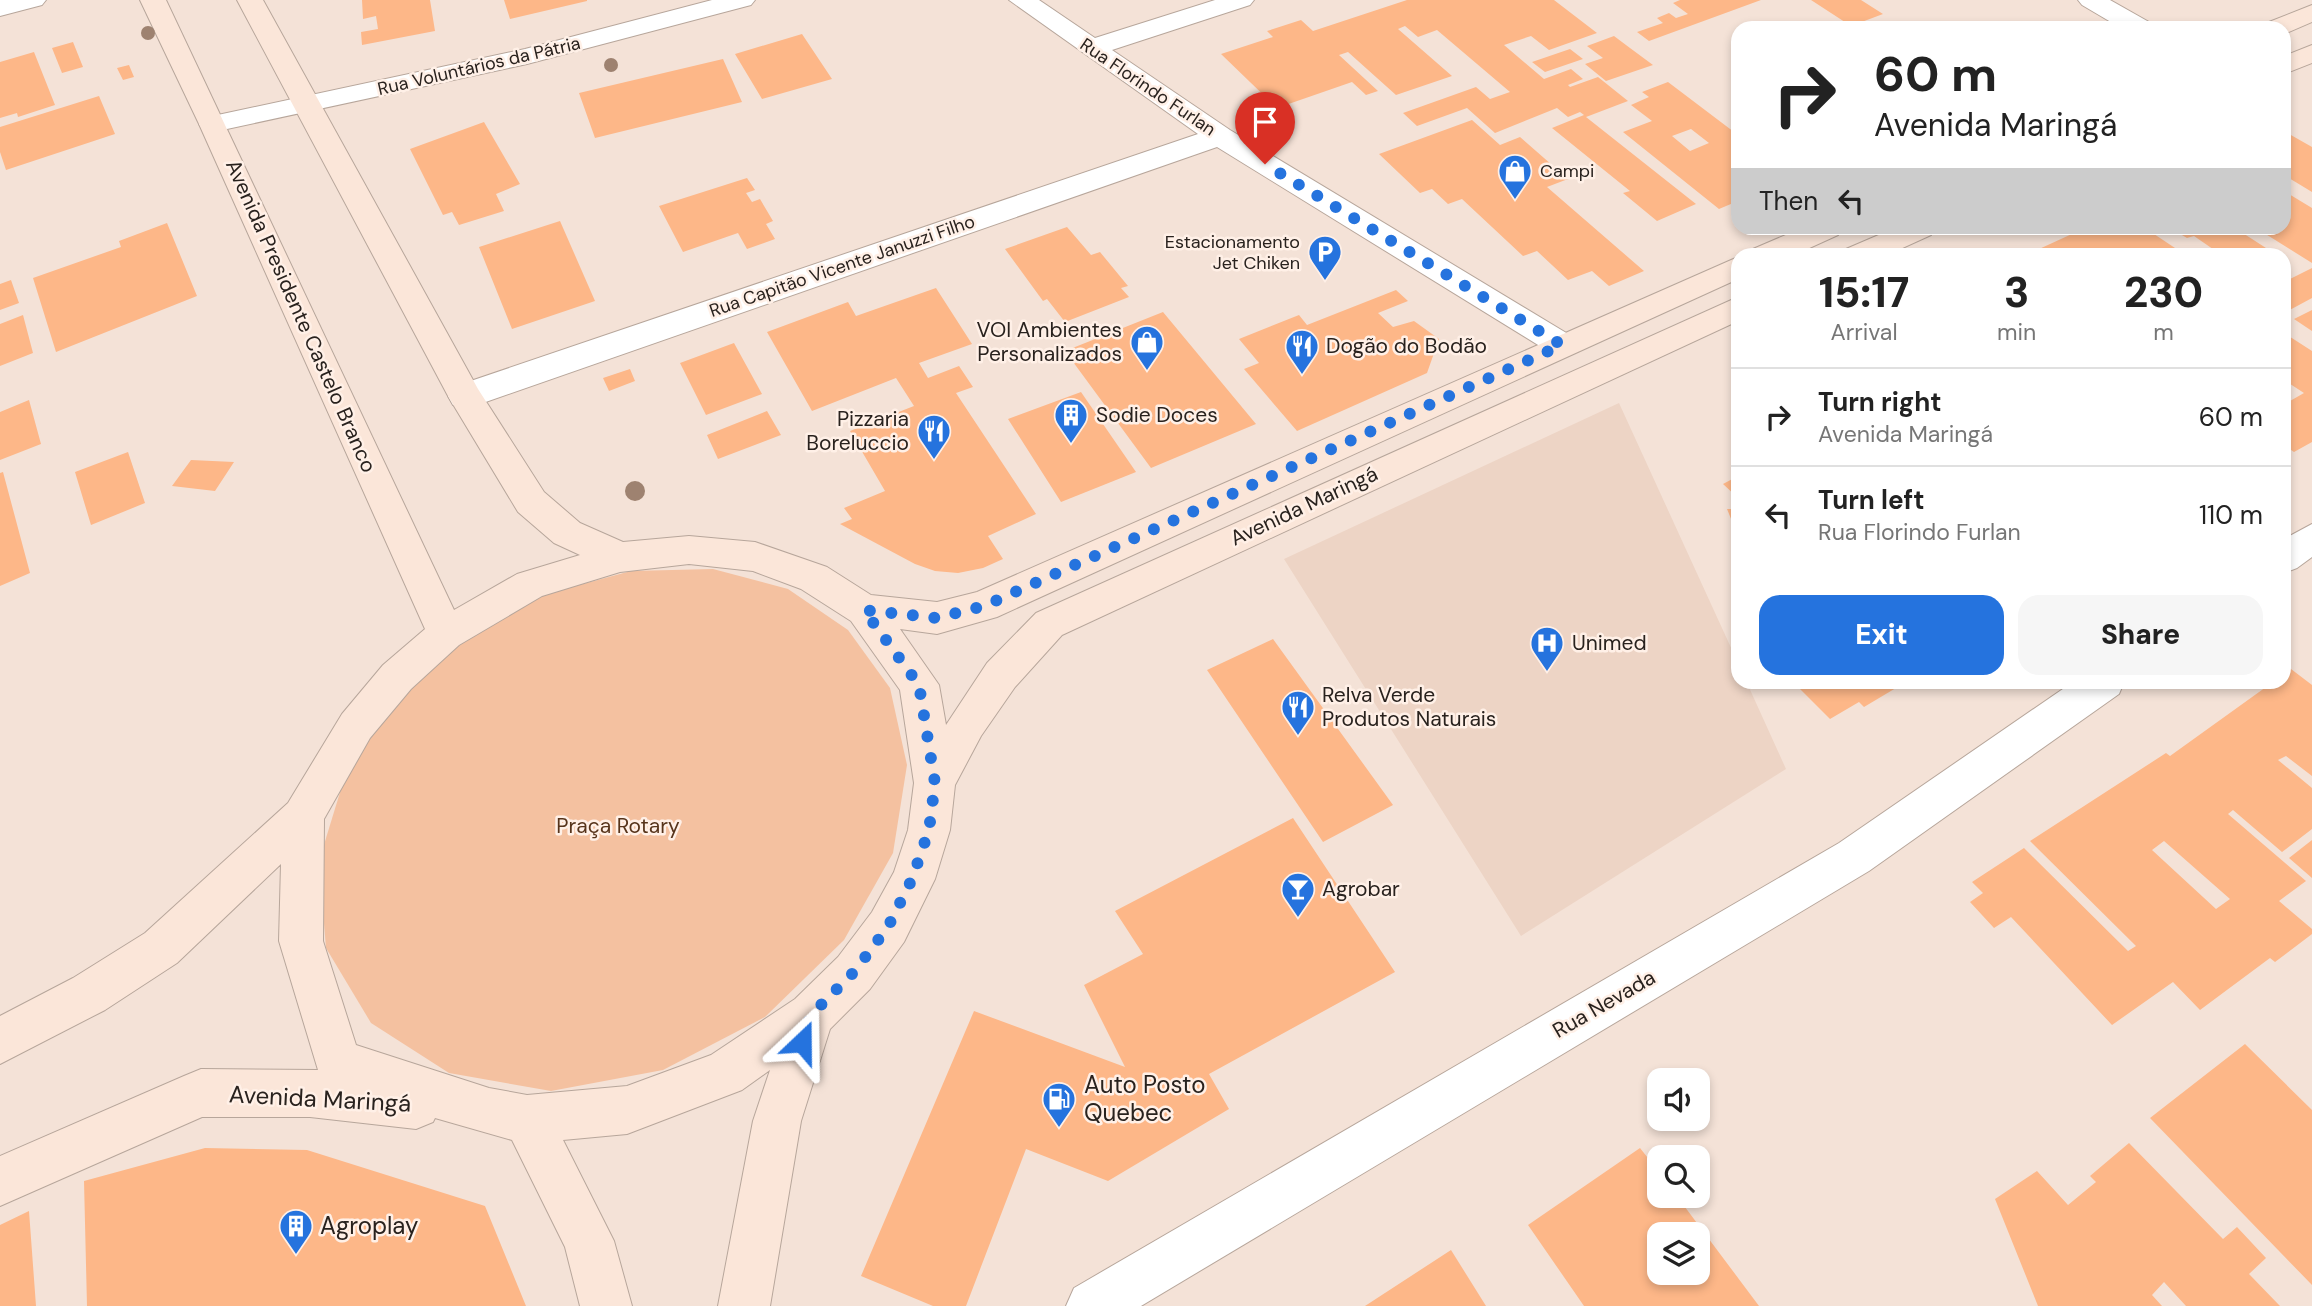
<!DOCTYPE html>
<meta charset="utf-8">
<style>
body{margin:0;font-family:"DM Sans",sans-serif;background:#f6f6f6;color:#222;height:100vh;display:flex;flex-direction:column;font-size:26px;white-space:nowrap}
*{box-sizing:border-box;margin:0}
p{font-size:23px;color:#767676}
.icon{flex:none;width:38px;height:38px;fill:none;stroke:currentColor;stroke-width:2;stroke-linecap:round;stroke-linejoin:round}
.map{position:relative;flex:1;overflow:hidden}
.panel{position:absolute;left:1731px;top:248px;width:560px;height:441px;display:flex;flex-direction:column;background:#fff;border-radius:21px;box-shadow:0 4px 10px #0003}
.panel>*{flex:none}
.top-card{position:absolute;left:1731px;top:21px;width:560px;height:214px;border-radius:21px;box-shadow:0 4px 10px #0003;background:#fff;color:#222;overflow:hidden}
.fabs{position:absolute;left:1647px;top:1068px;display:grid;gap:14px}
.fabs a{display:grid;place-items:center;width:63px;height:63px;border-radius:14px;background:#fff;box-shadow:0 4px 10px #0003;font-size:35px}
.pin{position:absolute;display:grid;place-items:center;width:60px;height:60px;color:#fff;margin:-72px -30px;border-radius:50% 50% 50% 0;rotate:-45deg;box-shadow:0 0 7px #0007}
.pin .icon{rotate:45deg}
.me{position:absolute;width:77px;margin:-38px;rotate:23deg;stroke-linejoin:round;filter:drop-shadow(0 0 5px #0008)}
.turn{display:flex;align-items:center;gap:24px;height:147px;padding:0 28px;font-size:32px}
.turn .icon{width:91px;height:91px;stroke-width:2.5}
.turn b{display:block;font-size:49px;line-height:60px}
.then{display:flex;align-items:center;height:66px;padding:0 28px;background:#0003;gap:14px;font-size:26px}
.eta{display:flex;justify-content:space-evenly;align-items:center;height:119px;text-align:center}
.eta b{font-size:42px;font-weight:800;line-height:49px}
.action{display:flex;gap:14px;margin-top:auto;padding:14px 28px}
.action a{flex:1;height:80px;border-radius:21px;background:#2573de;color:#fff;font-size:28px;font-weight:800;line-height:80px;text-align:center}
.action a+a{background:#f6f6f6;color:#222}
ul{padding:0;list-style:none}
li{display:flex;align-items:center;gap:21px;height:98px;padding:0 28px;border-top:2px solid #e0e0e0}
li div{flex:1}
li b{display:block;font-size:26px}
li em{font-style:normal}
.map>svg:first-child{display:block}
</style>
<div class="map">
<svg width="2312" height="1306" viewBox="0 0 2312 1306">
<rect width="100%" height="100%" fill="#f4e2d7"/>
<path fill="#edd4c5" d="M1619,403L1738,663V682L1747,683L1786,769L1521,936L1284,559Z"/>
<path fill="#f4c1a0" d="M713,569L788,589L848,630L890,688L907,765L893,853L844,940L765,1017L663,1070L551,1091L449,1073L371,1023L326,948L319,861L345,776L396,700L466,638L546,594L631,571Z"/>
<path fill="#fdb788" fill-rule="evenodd" d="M362,0H430L435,31L362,45L361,32L378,29L376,16L363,19Z
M504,0H587V1L510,19Z
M1407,0H1554L1597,33L1549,50L1531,36L1504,45L1544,79L1571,69L1583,79L1568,85L1570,87L1598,77L1628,101L1586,117L1696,204L1657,221L1623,193L1630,191L1552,128L1584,115L1580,112L1568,117L1557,108L1495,133L1467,108L1417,126L1403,113L1476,87L1490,99L1510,92L1437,30L1418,37L1405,26L1398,29L1452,76L1396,95L1348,52L1339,55L1378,91L1366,95L1352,82L1277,108L1221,54L1273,37L1267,31L1301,20L1313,31Z
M1680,0H1761L1649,41L1637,32L1663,23L1657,18L1669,13L1676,18L1688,14L1673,3Z
M1811,0H1861L1883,14L1851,26Z
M802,34L832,79L762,99L735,54Z
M1614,36L1630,48L1653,65L1606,81L1585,64L1603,58L1587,46Z
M73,42L83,67L62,73L52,48Z
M1570,49L1583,59L1545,72L1532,62Z
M34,52L55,105L18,117L17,113L0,118V62Z
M723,59L742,102L595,138L579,93Z
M129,65L134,77L123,80L117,68Z
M1668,82L1738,135V201L1719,209L1623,132L1652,121L1631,105L1649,97L1642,92ZM1691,129L1709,143L1690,151L1672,136Z
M99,96L115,134L6,170L0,152V127Z
M1472,120L1500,145L1520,137L1568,179L1547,187L1644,271L1609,286L1592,271L1568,280L1537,251L1523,256L1462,199L1448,204L1432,189L1420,193L1379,154Z
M484,122L520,184L496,194L504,211L459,225L452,212L443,215L410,149Z
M2284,131L2312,147V192L2284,175Z
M747,178L755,190L746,193L752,202L760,199L773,221L766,224L775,239L747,249L738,233L683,252L659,206Z
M2284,191L2312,208V263L2256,228H2284Z
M560,221L595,301L512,329L479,247Z
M167,223L197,296L56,352L33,278L121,247L119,241Z
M1067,227L1091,255L1100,252L1128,286L1121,288L1129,297L1065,322L1047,299L1043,301L1005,249Z
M2085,228H2145L2187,256H2125L2116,249L2106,253L2109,256H2024Z
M2170,228H2235L2266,248L2250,256H2223L2194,236L2187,238Z
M2312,268V298L2284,313V282Z
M11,280L19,303L0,310V284Z
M936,288L972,344L919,363L928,378L959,366L973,387L956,393L1036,514L988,536L1003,559L983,568L958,573L935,571L915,564L840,524L852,519L844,508L885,491L850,431L914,406L896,378L812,411L767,332L848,302L856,316Z
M1396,290L1408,301L1378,313L1393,327L1414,321L1439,339L1427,373L1297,431L1244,369L1259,363L1239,339L1299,315L1307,325Z
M2312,310V331L2294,319Z
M1163,312L1256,424L1151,468L1065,351Z
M23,315L33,353L0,366V324Z
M2284,333L2312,351V442L2294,452L2284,445V397L2290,401L2304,393L2284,380Z
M734,343L762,394L706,415L680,363Z
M630,369L635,381L609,391L603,378Z
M1081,392L1136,472L1061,502L1008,419Z
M29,400L41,444L0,460V412Z
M767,411L781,435L718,459L707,435Z
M128,452L145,503L91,525L75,472Z
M191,460L234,462L215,491L172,486Z
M3,472L30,573L0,586V473Z
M1738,476V498L1723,484Z
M1727,509H1738V536Z
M1273,639L1393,805L1323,842L1207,670Z
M2291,669L2312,685V776L2286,756L2278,760L2312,788V829L2282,852L2233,810L2228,814L2306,881L2279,901L2312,929V934L2275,962L2270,958L2200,1010L2173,982L2112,1025L2011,917L1994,928L1970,902L1983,893L1972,882L2024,848L2128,951L2136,946L2030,841L2166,753L2170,756L2273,682H2284V675ZM2164,841L2230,899L2216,909L2152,850Z
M1803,682H1906L1864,707L1859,702L1830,719L1797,686Z
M1293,818L1395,972L1209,1074L1229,1109L1108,1181L1026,1149L966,1306H933L861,1276L974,1011L1125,1067L1084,985L1143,954L1115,911Z
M2312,840V878L2289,858Z
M2245,1044L2312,1110V1285L2150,1118Z
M2129,1143L2223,1239L2237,1227L2266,1258L2249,1274L2280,1306H2186L2164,1282L2152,1295L2162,1306H2038L1995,1199L2037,1171L2068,1205L2096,1182L2090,1176Z
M205,1148L307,1150L485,1206L526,1306H87L84,1181Z
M1640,1148L1659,1172V1195H1676L1759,1306H1584L1528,1225ZM1659,1234H1698V1272H1659Z
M29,1211L36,1306H0V1225Z
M1451,1250L1486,1306H1365Z"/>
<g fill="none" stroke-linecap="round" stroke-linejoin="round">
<defs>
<path id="minor" d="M0,0H46L42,5L0,16Z
M712,0H755L751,5L527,64L213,132L203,130L199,124L203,118L213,116L525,49Z
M1009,0H1039L1095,38L1215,0H1254L1250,5L1112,50L1230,130L1573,337L1578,345L1573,353L1562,356L1551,353L1217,147L477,405L465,408L453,405L448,396L453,387L1198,134Z
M2078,0H2110L2149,22L2153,28H2121L2082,5Z
M2312,524V557L2297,568L2284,573V539Z
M2073,682H2124L2119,694L1869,871L1141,1306H1066L1074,1288L1839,843Z"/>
<path id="secondary" d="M140,0H166L454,610L517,574L580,555L554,543L518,512L448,396L237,0H263L478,389L544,492L580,523L623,542L689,536L755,542L827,567L871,595L937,602L977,592L1738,257V279L997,617L937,634L900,629L939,685L946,725L987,663L1036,613L1738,297V321L1062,635L1015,687L981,736L955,785L950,830L935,879L904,942L870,989L830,1029L801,1121L770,1306H718L753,1121L770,1070L742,1090L627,1134L563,1140L614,1241L632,1306H580L565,1247L512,1140L435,1118L433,1122L416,1129L310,1117H202L0,1206V1156L184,1076L201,1069L318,1070L279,941L281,864L177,963L105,1010L0,1064V1016L73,978L145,933L288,803L342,714L383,665L425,629L199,124ZM689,564L753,571L801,589L851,621L900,690L914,783L908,830L894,872L872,912L838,957L795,999L711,1055L627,1086L527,1095L489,1088L356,1045L323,941L324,819L370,738L411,689L459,645L542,596L620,572Z
M2312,5V22L2284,34V28H2265L2269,22Z
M2312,45V63L2284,74V56Z
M1802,228H1842L1838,235L1792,256H1749L1753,249Z
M1895,228H1935L1931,235L1885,256H1842L1846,249Z"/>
</defs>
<use href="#minor" stroke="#b7a69b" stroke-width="2"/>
<use href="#secondary" stroke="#b7a69b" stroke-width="2"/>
<use href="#minor" fill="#fff" fill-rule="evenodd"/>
<use href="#secondary" fill="#fbe6d9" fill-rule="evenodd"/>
</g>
<g fill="#9e8270">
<circle cx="148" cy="33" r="7"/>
<circle cx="611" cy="65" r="7"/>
<circle cx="635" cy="491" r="10"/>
</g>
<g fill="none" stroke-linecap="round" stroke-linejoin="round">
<path stroke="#2573de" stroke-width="12" stroke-dasharray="0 21.6" d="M802,1042L811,1015L854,972L888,927L912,879L929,830L935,783L919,685L864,610L937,618L984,606L1562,345L1265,164"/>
</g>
<defs>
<symbol id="shop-pin" viewBox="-11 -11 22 30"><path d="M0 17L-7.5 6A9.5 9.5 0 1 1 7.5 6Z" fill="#2573de" stroke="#fff0e7"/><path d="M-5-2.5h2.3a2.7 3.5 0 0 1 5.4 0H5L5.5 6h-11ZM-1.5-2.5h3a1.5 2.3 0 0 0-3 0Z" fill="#fff"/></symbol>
<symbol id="parking-pin" viewBox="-11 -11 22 30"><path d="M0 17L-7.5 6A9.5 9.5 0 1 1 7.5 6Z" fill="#2573de" stroke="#fff0e7"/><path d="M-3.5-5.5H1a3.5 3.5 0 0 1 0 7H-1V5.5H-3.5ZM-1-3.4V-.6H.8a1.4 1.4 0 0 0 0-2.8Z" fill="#fff"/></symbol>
<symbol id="restaurant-pin" viewBox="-11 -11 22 30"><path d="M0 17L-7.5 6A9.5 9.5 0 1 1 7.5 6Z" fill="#2573de" stroke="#fff0e7"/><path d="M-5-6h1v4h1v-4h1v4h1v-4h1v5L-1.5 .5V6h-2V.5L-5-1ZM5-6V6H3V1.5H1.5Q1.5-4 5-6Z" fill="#fff"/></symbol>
<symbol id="building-pin" viewBox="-11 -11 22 30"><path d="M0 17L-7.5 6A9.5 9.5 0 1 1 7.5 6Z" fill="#2573de" stroke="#fff0e7"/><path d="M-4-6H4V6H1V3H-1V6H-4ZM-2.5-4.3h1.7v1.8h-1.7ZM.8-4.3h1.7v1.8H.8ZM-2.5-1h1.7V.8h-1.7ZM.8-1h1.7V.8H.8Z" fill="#fff"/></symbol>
<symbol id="hospital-pin" viewBox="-11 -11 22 30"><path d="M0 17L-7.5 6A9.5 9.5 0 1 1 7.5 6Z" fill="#2573de" stroke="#fff0e7"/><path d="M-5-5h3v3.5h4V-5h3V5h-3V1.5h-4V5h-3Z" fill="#fff"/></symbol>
<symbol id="bar-pin" viewBox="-11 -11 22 30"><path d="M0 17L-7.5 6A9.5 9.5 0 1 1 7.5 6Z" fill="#2573de" stroke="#fff0e7"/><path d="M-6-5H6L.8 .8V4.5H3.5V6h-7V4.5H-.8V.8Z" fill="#fff"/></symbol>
<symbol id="fuel-pin" viewBox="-11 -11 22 30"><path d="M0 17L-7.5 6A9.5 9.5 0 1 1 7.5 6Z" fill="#2573de" stroke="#fff0e7"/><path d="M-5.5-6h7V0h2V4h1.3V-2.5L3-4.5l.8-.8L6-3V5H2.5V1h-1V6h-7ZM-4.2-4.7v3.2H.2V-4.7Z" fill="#fff"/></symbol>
</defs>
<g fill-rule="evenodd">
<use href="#shop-pin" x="1496" y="152" width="38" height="52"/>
<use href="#parking-pin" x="1306" y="233" width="38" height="52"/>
<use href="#shop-pin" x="1128" y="323" width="38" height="52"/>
<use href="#restaurant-pin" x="1283" y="327" width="38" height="52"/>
<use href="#building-pin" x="1052" y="396" width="38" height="52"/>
<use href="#restaurant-pin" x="915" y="412" width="38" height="52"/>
<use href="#hospital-pin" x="1528" y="624" width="38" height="52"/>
<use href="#restaurant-pin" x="1279" y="688" width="38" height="52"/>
<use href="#bar-pin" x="1279" y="870" width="38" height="52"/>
<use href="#fuel-pin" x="1040" y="1080" width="38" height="52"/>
<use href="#building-pin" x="277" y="1207" width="38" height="52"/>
</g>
<g text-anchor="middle" stroke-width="5" stroke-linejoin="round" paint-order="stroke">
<g font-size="18" fill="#29221e" stroke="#fff0e7">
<text transform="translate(479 66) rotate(-13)" y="6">Rua Voluntários da Pátria</text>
<text transform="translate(1148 87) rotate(34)" y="6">Rua Florindo Furlan</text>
<text transform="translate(842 266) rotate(-19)" y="6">Rua Capitão Vicente Januzzi Filho</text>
</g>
<g font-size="18" fill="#29221e" stroke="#fff0e7" text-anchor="start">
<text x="1540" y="177">Campi</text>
<text x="1300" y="248" text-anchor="end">Estacionamento<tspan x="1300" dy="21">Jet Chiken</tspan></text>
</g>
<g font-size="21" fill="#29221e" stroke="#fff0e7">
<text transform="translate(301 316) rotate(66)" y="7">Avenida Presidente Castelo Branco</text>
<text transform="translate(1304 506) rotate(-25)" y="7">Avenida Maringá</text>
<text transform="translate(1604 1004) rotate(-30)" y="7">Rua Nevada</text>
</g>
<g font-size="21" fill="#29221e" stroke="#fff0e7" text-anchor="start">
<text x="1122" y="337" text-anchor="end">VOI Ambientes<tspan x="1122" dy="24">Personalizados</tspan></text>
<text x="1326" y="353">Dogão do Bodão</text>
<text x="1096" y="422">Sodie Doces</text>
<text x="909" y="426" text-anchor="end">Pizzaria<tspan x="909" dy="24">Boreluccio</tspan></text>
<text x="1572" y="650">Unimed</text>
<text x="1322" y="702">Relva Verde<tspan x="1322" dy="24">Produtos Naturais</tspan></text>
<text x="1322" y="896">Agrobar</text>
</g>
<g font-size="21" fill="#57341b" stroke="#fff0e7">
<text x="618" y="833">Praça Rotary</text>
</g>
<g font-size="24" fill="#29221e" stroke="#fff0e7" text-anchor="start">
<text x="1084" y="1093">Auto Posto<tspan x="1084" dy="28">Quebec</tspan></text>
<text x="320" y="1234">Agroplay</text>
</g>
<g font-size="24" fill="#29221e" stroke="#fff0e7">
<text transform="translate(320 1099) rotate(3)" y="8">Avenida Maringá</text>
</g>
</g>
</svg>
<div class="fabs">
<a><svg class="icon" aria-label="sound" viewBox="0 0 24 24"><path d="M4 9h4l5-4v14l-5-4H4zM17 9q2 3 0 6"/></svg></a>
<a><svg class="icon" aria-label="search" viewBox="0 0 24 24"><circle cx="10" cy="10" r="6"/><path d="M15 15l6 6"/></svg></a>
<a><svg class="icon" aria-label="layers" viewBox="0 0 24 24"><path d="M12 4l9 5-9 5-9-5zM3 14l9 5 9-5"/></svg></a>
</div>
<div class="pin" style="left:1265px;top:164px;background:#d93025"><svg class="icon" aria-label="arrive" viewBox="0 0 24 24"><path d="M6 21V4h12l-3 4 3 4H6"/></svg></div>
<svg class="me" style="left:802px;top:1042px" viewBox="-20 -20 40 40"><path d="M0-17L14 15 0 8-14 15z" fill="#2573de" stroke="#fff" stroke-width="4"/></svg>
<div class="top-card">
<div class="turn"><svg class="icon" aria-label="right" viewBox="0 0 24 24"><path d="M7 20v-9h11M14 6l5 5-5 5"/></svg><div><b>60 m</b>Avenida Maringá</div></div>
<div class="then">Then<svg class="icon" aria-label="left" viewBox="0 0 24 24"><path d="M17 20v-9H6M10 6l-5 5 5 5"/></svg></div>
</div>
<section class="panel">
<div class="eta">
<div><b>15:17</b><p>Arrival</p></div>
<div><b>3</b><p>min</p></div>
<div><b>230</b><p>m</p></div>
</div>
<ul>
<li><svg class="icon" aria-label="right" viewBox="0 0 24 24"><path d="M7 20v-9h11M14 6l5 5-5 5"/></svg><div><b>Turn right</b><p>Avenida Maringá</p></div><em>60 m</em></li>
<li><svg class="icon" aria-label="left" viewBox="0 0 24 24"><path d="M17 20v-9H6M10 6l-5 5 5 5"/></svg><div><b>Turn left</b><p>Rua Florindo Furlan</p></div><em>110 m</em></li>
</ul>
<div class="action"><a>Exit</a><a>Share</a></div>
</section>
</div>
